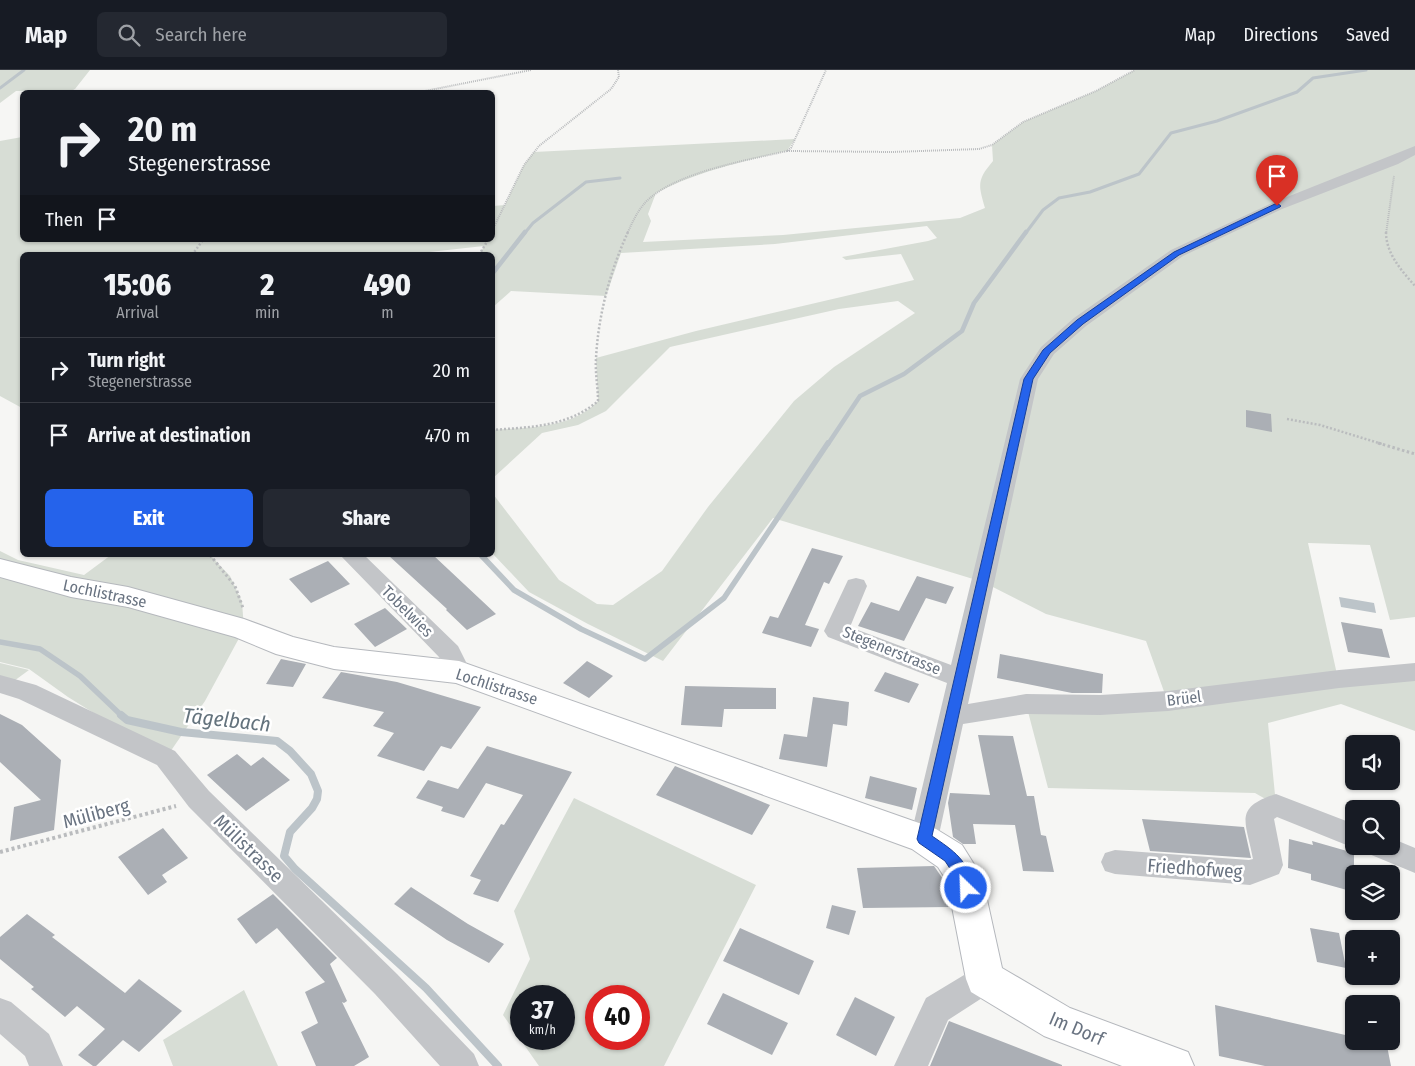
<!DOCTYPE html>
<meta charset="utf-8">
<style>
body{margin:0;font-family:"Fira Sans Condensed",sans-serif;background:#242831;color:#f1f3f6;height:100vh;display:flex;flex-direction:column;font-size:19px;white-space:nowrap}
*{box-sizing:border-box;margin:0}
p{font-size:16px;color:#9ea1a6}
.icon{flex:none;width:28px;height:28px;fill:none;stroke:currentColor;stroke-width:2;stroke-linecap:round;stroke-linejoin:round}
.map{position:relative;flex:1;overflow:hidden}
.sheet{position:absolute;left:20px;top:182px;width:475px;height:305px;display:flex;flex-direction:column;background:#171b24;border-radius:8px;box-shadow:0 1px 4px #0004}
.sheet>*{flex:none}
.guide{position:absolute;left:20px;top:20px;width:475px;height:152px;border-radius:8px;box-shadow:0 1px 4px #0004;background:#171b24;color:#f1f3f6;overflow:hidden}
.tools{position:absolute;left:1345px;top:665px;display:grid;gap:10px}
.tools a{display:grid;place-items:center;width:55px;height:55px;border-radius:8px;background:#171b24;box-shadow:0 1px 4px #0004;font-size:25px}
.speed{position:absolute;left:510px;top:915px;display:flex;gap:10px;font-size:25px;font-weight:700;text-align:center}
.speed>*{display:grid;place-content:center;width:65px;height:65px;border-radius:50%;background:#171b24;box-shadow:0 1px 4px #0004;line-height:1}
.speed small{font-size:12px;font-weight:400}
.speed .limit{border:8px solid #d22;background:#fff;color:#111}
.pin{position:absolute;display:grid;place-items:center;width:42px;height:42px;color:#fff;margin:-51px -21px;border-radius:50% 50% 50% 0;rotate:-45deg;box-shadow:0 0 5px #0007}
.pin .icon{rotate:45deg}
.me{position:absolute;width:55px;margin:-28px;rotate:336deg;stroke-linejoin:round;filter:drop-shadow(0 0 4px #0008)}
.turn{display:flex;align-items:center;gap:18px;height:105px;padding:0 25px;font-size:22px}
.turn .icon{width:65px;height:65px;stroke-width:2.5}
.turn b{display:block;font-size:35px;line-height:42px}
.then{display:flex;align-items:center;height:48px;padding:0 25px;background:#0003;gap:10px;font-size:19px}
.eta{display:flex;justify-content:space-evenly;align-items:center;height:85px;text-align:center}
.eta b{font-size:30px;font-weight:800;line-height:35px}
.button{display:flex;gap:10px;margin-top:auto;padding:10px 25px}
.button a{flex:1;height:58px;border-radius:8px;background:#2563eb;color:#fff;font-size:20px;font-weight:800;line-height:58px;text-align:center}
.button a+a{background:#242831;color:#f1f3f6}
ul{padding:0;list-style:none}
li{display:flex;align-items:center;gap:15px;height:65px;padding:0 25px;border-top:1px solid #363941}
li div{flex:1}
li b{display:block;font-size:19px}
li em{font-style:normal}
header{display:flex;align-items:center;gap:30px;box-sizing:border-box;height:70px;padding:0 25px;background:#171b24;border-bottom:1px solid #363941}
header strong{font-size:24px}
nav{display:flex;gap:28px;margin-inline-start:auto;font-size:18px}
.search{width:350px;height:45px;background:#242831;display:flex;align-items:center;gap:12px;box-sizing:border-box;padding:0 18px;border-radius:8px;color:#9ea1a6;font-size:19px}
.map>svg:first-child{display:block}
</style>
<header>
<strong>Map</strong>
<div class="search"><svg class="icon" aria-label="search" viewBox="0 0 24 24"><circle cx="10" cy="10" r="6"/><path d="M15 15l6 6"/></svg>Search here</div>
<nav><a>Map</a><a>Directions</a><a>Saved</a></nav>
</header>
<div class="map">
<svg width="1415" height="996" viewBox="0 0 1415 996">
<rect width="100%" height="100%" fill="#f6f6f4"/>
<path fill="#d7ddd5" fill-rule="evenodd" d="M0,0H90L75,19L69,22L16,21L0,33Z
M1135,0H1415V547L1390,550L1370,475L1308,473L1338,609L1415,602V661L1341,634L1268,653L1276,735L1255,723L1048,718L1026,634L1167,630L1146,571L1046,544L983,512L773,448L663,591L588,554L529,522L493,484V424L559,510L597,534L613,535L662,501L708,437L794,331L834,297L915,243L898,231L839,239L670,277L606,341L578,355L542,363L493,408V360C528,357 572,359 598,331L596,288L696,261L914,210L901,184L846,190L842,187L928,171L937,168L927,156L775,174L621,183L606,226L511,221L493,237L492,185H479L484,176L402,185H22V338L0,326V71L22,67V170H492L493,136L505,135L524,95L534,82L795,69L787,81C743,91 697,102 656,123L648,144L651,151L643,172L783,165L960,148L985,138C978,114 977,110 993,91L992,75L1023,52L1096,21Z
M0,481L18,490L84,505L111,485H210L230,506L242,532L244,559L205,631L166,688L68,627L29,599L0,592Z
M0,593L29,600L14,611L0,613Z
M574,728L756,815L664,996H539L503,945L530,889L514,841ZM521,926H564V969H521ZM596,926H639V969H596Z
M244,920L278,996H173L163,970Z"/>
<path fill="#bcc4c9" d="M1339,527L1374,533L1376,543L1341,537Z"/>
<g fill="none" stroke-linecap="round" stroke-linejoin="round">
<path stroke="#bcc4c9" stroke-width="3" d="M0,18L24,0
M524,164L533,153L586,112L620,108
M1025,164L1043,140L1059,128L1090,122L1139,104L1171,63L1217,51L1297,22L1313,8L1366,0"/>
<path stroke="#bcc4c9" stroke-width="4.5" d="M492,204L525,162
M828,374L860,326L904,304L962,261L974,233L1026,162"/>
<path stroke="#bcc4c9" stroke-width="5.5" d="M481,485L514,520L581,559L645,589L724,528L828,373
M0,572L40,579L80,606L122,646"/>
<path stroke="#bcc4c9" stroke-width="8" d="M121,645L127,650L181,662L277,671L290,681L311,704L318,721L317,729L312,738L290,762L284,786L295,799L426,918L498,996"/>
</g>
<path fill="#abafb5" d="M1246,340L1271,344L1272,362L1246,357Z
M812,478L843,486L829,514L824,512L805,555L819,559L811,577L762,563L770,546L778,548Z
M388,485H433L496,544L467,560L446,540L447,539Z
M328,491L350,514L311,533L289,509Z
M917,506L954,517L946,534L926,528L904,571L858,556L871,532L899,541Z
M385,538L407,559L375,577L354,554Z
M1341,552L1382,559L1390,588L1348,582Z
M1000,584L1103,604L1102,623H1072L997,608Z
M281,589L306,594L293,617L266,614Z
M587,591L613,606L589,628L563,613Z
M341,602L397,612L481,637L451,679L441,676L424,701L377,686L394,663L373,656L384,642L322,628Z
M885,602L919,614L909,633L874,621Z
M685,616L776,618V639H724L722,657L681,655Z
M813,627L849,632L847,656L833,654L827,697L779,689L784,664L807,667Z
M0,644L22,655L61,690L54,760L10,771L14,737L41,730L0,692Z
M978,665L1013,666L1027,726H1034L1041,765L1046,766L1054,802L1023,801L1015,755L973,754L976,774H963L953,767L948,733L950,723L990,725Z
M487,676L572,702L498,832L473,824L481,810L470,806L501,754L504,755L523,725L486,713L464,748L441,741L443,737L416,728L428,710L458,719Z
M237,684L251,696L263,687L290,710L246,741L207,705Z
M675,696L770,735L752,765L656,725Z
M870,706L917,718L912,740L865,728Z
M1142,749L1244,757L1251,788L1150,781Z
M163,758L188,788L162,805L167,812L148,825L118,787Z
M1289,769L1313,775L1312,771L1354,783V822L1311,810V804L1288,798Z
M934,796L945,812L950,837L863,838L857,798Z
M411,817L468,854L504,874L489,893L447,870L394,834Z
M273,824L337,888L330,894L347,931L344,933L342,932L369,987L354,996H316L301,962L318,953L305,922L325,912L277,858L256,874L237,849Z
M832,835L856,841L849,865L826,858Z
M27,844L55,865L52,867L125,923L139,909L182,941L139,982L123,970L96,996H93L78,985L105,959L77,936L65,947L31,919L34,917L0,889V867Z
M740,858L814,891L799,925L723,891Z
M1310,858L1339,863L1346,898L1317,892Z
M723,923L788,953L772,985L707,954Z
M855,927L895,947L876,986L836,965Z
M1215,935L1354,967V971H1386L1391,996H1265L1219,986Z
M949,951L1062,995V996H930Z"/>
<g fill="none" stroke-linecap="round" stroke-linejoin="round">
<defs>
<path id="secondary" d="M0,489L71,507L128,517L244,549L293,567L334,577L459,591L936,759L962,775L982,807L1002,898L1070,938L1188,982L1194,996H1122L1044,966L971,922L966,909L947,811L938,797L912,779L456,613L334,599L276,584L235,567L128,537L71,527L0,507Z"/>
</defs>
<use href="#secondary" stroke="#b5b8bd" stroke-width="2"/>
<path stroke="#babcbe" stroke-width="2" stroke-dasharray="1 1" stroke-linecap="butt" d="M420,22L531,0
M787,81L892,82L979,79L992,75L1023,52L1096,21L1135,0
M492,161L524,95L539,76L611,19L619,7L618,0
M627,164C632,153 637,142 644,134C671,103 748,90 787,81L791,78L826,0
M1386,164L1394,106"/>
<path stroke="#babcbe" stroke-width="2.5" stroke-dasharray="2 2" stroke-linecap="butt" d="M1386,162C1386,184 1402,201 1415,216
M192,185L203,170
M479,185L488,170
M1287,349L1320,355L1382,374
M492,360C530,357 568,357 598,331C598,317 595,303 596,289C598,246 610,201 628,162"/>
<path stroke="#babcbe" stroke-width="3" stroke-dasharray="2.5 2.5" stroke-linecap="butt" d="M1378,373L1415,384
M210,485L235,516L243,538"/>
<path stroke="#babcbe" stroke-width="4" stroke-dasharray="3 3" stroke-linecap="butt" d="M0,782L176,736"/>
<path fill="#c3c5c8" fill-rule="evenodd" d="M1415,76V85L1398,94L1282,139L1183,186L1086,256L1054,284L1038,309L968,634L1026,624L1100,625L1168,621L1339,600L1415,593V611L1339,618L1168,641L1100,645L1026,644L963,654L938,769L934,777L924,781L914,777L910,769L947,613L828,567L824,561L848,510L856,508L864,510L867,516L850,557L951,595L1020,309L1041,277L1074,248L1171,180L1272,133Z
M340,485H364L458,576L471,602L468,608L459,611L450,608L439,587Z
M0,605L36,615L175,681L209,721L397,904L474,984L479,996H440L375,924L189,737L157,695L19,629L0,623Z
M1276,724L1354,754V776H1359L1354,778L1344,774L1277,747L1274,749L1283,795L1279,804L1250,815L1115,804L1105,801L1101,792L1105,783L1115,780L1249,790L1253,789C1246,751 1233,738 1276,724Z
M1391,768L1415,778V803L1369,784L1365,776H1391Z
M985,894L996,899L1001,909L996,919L948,950L928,996H894L926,928L974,899Z
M0,928L11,932L49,964L63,996H29L25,986L0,964Z"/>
<use href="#secondary" fill="#fff" fill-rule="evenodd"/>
</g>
<path fill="#2563eb" stroke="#184099" d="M1277,133L1281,136L1280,137L1179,185L1083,254L1050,283L1033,309L932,766C954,781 968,790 974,818L971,822L966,824L961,822L957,809L945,791L919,773L917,769L1024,309L1043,280L1077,250L1174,182Z"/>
<g text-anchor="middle" stroke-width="5" stroke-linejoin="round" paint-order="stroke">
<g font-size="16" fill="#697381" stroke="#fff">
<text transform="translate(105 523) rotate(12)" y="6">Lochlistrasse</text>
<text transform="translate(408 541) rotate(45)" y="6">Tobelwies</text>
<text transform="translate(892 580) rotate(22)" y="6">Stegenerstrasse</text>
<text transform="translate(497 616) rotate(18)" y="6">Lochlistrasse</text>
<text transform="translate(1184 628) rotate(-7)" y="6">Brüel</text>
</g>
<g font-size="19" fill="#697381" stroke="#fff">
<text transform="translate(96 743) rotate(-15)" y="7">Müliberg</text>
<text transform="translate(249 778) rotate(44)" y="7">Mülistrasse</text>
<text transform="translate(1195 798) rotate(4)" y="7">Friedhofweg</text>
<text transform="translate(1077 958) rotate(23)" y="7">Im Dorf</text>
</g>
<g font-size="21" font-style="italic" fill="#64737d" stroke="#fff">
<text transform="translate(227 650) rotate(6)" y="7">Tägelbach</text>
</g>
</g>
</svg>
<div class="tools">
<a><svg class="icon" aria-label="sound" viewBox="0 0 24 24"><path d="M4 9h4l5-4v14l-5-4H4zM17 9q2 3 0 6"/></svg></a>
<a><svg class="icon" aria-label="search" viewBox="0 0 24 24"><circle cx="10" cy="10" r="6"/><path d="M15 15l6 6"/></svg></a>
<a><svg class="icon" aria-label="layers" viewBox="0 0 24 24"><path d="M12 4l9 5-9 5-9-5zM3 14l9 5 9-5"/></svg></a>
<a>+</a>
<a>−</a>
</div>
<div class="speed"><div>37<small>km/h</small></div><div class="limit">40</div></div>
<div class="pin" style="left:1277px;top:136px;background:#d93025"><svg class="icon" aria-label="arrive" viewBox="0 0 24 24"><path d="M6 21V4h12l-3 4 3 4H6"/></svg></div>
<svg class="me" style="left:966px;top:818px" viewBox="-20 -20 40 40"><circle r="17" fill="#2563eb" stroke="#fff" stroke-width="3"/><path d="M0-11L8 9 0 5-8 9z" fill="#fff"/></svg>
<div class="guide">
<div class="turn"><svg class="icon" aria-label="right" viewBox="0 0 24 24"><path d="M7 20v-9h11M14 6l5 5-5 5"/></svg><div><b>20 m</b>Stegenerstrasse</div></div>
<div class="then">Then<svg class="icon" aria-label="arrive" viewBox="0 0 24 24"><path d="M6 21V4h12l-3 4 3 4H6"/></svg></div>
</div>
<section class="sheet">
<div class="eta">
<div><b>15:06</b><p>Arrival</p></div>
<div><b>2</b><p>min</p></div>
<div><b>490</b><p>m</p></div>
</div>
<ul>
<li><svg class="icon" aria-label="right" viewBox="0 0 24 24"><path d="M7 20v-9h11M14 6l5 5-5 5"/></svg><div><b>Turn right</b><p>Stegenerstrasse</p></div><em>20 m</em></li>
<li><svg class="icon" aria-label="arrive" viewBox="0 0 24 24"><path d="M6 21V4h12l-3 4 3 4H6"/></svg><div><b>Arrive at destination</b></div><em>470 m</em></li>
</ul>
<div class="button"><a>Exit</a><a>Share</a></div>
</section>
</div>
